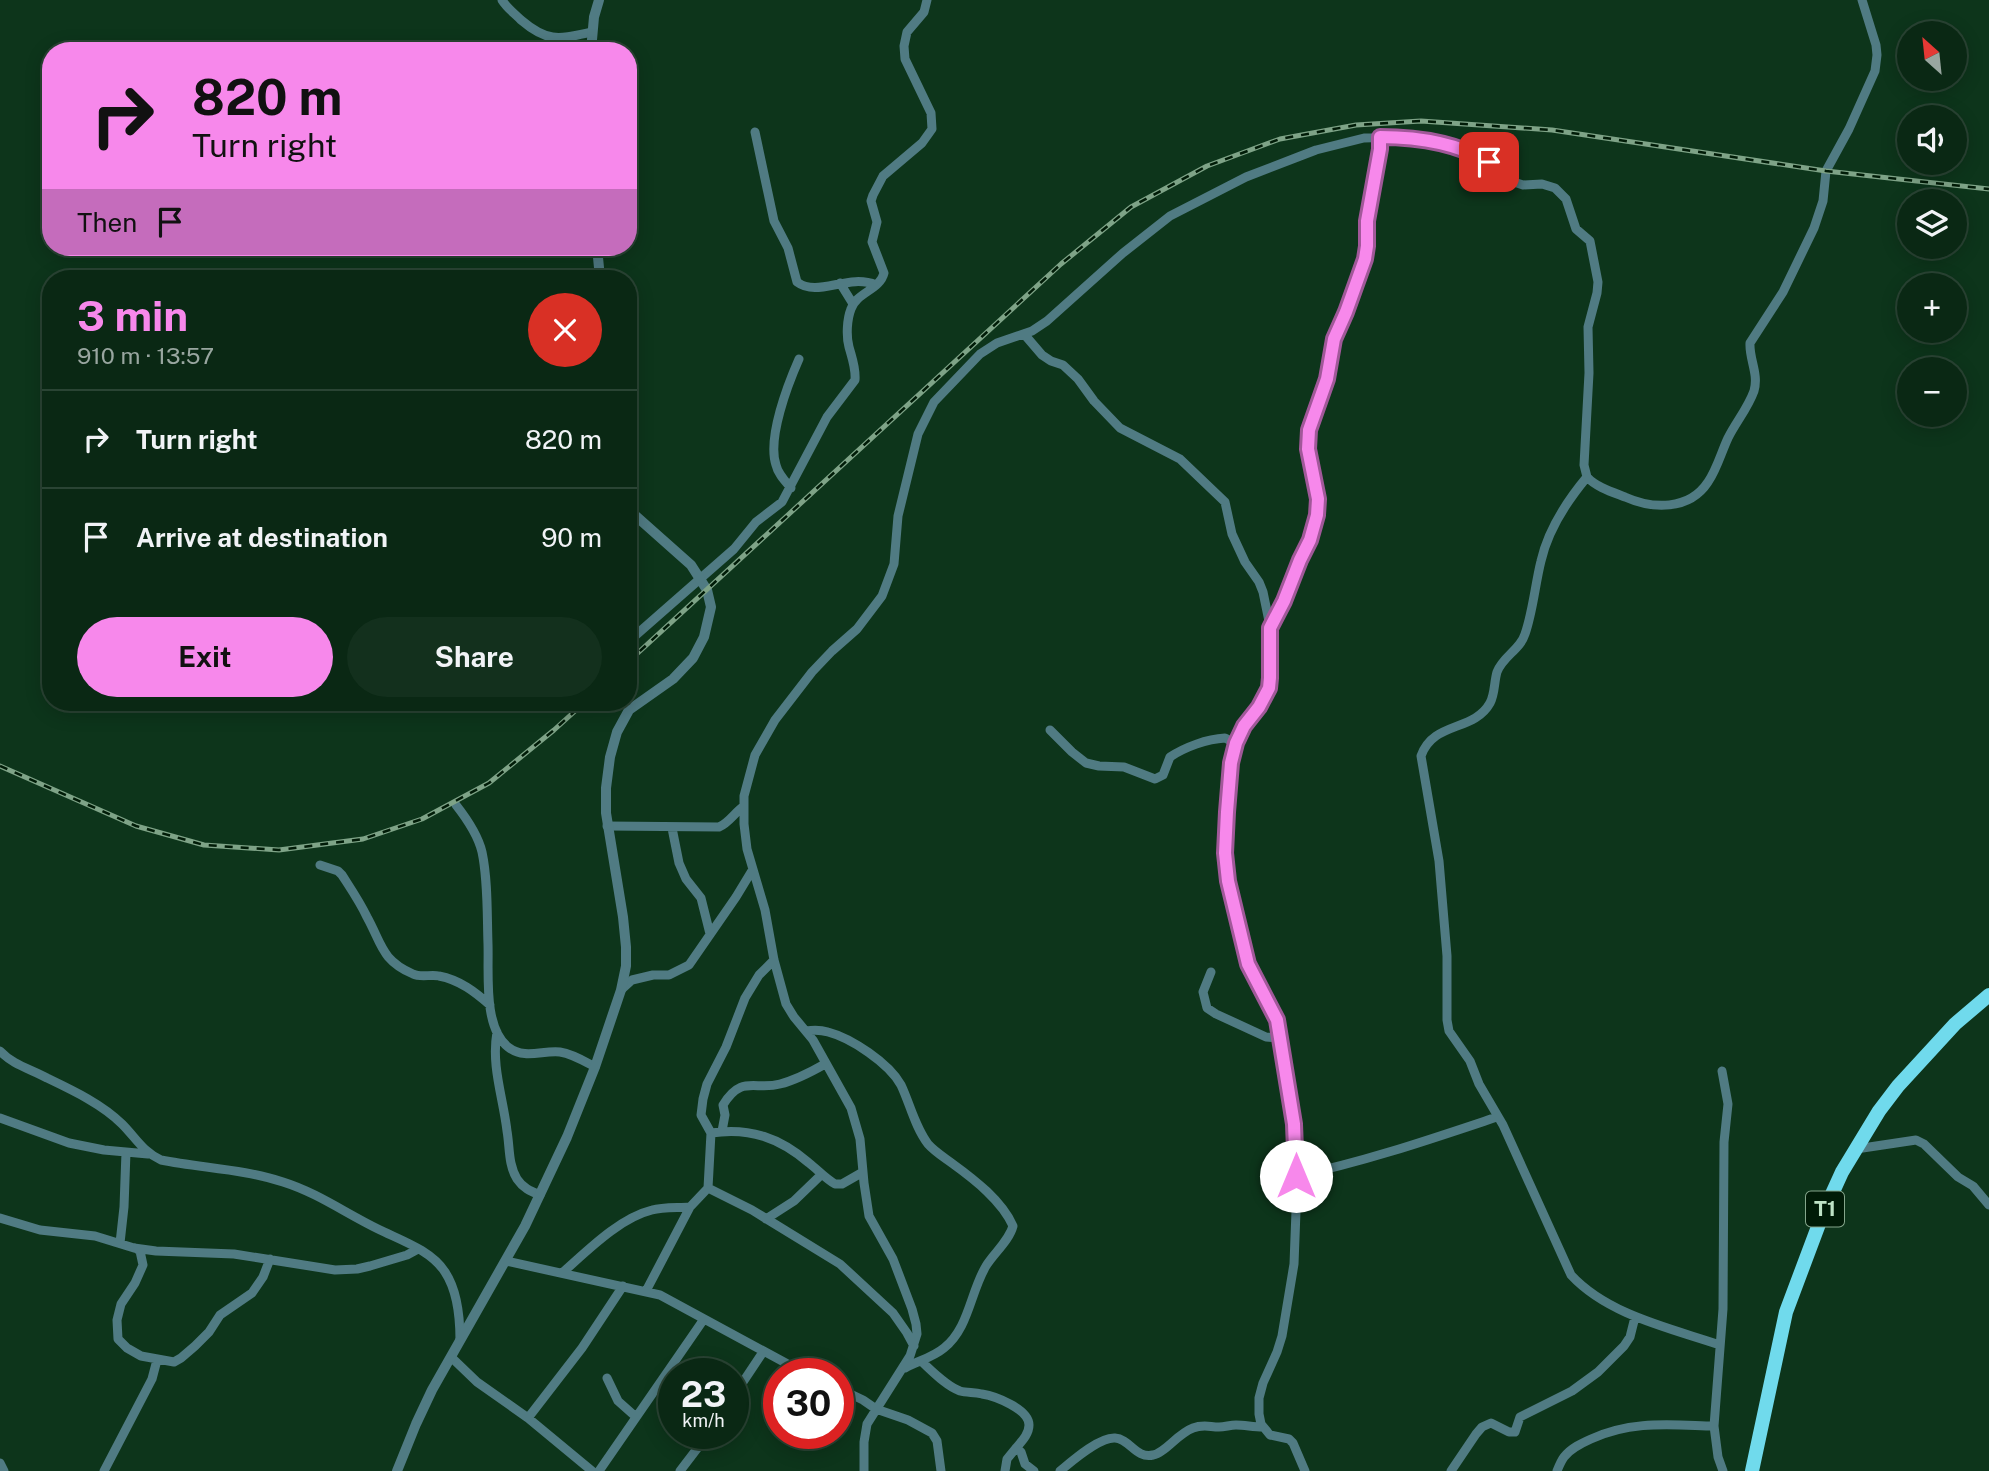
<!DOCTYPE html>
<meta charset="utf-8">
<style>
body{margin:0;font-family:"Public Sans",sans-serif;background:#13301d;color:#f1f3f6;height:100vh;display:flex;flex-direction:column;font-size:26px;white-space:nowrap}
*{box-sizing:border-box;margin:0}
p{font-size:23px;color:#99a6a0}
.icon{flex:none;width:38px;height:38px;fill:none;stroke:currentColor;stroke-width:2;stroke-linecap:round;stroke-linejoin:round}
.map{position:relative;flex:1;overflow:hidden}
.sheet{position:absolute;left:42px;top:270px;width:595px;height:441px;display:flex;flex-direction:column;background:#0a2814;border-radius:28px;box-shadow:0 4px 18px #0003,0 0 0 2px #2a4434}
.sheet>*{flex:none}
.banner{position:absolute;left:42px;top:42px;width:595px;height:214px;border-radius:28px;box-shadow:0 4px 18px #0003,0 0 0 2px #2a4434;background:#f788eb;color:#111;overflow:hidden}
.needle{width:46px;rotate:333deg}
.buttons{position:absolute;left:1897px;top:21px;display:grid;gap:14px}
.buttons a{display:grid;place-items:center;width:70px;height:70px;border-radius:50%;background:#0a2814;box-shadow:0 4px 18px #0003,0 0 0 2px #2a4434;font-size:35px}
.speed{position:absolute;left:658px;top:1358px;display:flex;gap:14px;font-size:35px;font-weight:700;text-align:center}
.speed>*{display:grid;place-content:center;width:91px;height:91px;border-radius:50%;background:#0a2814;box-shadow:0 4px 18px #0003,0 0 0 2px #2a4434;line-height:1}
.speed small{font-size:18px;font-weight:400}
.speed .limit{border:10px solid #d22;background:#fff;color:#111}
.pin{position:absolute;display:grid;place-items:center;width:60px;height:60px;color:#fff;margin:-30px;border-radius:14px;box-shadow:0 4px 10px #0006}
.me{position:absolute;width:77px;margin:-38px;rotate:0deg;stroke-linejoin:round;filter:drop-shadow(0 0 5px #0008)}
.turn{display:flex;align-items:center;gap:24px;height:147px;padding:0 35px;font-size:32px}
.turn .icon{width:91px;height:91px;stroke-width:2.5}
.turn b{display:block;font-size:49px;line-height:60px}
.then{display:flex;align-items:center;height:66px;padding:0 35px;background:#0003;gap:14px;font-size:26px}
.round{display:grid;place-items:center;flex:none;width:74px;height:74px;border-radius:37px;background:#13301d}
.summary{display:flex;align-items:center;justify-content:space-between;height:119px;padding:0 35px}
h1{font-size:42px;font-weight:700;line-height:52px;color:#f788eb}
.action{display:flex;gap:14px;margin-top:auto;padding:14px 35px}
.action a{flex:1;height:80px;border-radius:42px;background:#f788eb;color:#111;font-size:28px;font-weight:700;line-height:80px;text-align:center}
.action a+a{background:#13301d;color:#f1f3f6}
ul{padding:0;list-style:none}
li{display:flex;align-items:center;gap:21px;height:98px;padding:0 35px;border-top:2px solid #2a4434}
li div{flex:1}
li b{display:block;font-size:26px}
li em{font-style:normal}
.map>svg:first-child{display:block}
</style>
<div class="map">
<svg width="1989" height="1471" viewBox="0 0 1989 1471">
<rect width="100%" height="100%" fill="#0d351b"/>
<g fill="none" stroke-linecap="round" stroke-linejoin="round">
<path stroke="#507b83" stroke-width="9" d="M502,0C507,8 514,13 521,20C548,43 559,39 592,32
M755,132L774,221L788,248L797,282C818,298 848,273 876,285
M840,283L853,304
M1024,334L1042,355L1051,361L1063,365L1078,379L1094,401L1120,428L1180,459L1225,502L1232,534L1245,562L1259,582L1263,592L1270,626
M791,488C785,481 778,474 776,465C767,438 788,384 799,359
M628,642L734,549L756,522L782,502L827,417L855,380C856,368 852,358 849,347C846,336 847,319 851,309C857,292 880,290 884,273L872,242L877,222L871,201L873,195L883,176L922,143L932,129L931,113L905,59L904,46L907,32L924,12L927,0
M525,702L541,703L551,702
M1050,730L1072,752L1086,763L1099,766L1124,767L1155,779L1163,775L1170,757C1185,747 1207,739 1225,738L1231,741L1235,747
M456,805C467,819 478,835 482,852C488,880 487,915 488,944C489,973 483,1027 508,1047C525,1060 542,1050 560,1052C573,1054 584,1061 595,1067
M607,826L719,827C729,823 735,812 744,806
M672,828L679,863L686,879L701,898L710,934
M320,865L338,871L342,875C351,889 360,902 367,917C382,944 381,960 413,974C421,978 431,974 439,976C460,980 475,992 490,1005
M1211,972L1203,992L1207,1008L1216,1014L1266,1037L1280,1038
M621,990L632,980L653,975H669L689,965L736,897L753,869
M806,1031C813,1030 821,1030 828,1032C851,1038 889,1063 901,1085C910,1104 915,1127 928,1144C935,1152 945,1158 953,1164C975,1180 1002,1201 1013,1226C1009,1241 994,1253 986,1266C970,1293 969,1328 944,1348C932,1358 917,1361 905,1368
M497,1032C491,1066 503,1097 507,1131C510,1148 508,1164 517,1179C523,1188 530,1191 540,1195
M0,1051C13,1065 31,1069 47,1078C72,1090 102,1104 122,1124C136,1138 142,1151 161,1160C201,1168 244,1169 283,1182C318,1193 345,1213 378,1229C400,1240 431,1250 445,1272C457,1290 460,1319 460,1340
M1722,1071L1728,1104L1724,1142L1723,1309L1714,1426L1718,1457L1723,1471
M0,1118L69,1143L104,1150L148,1154
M722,1131L725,1115L723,1105C742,1074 755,1091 780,1084C796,1080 811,1072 825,1064
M711,1133C750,1127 780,1138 809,1163C818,1170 825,1178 835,1184H842L863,1172
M1856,1149L1916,1140L1924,1144L1958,1177L1973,1186L1989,1205
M1296,1176C1364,1162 1431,1139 1497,1117
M708,1188L752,1210L840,1264L893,1313L907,1333L914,1346
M0,1218L40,1230L95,1236L134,1248L156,1251L234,1254L335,1270L357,1269L370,1266L407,1255L418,1249
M766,1219L794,1201L822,1174
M120,1243L124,1207L126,1152
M135,1248L140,1251L143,1265L135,1283L121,1304L117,1320L118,1339L127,1348L141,1356L174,1362L181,1358L195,1346L209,1332L220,1315L252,1293L263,1277L270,1259
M506,1261L660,1295L806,1374
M562,1273C586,1252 619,1218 652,1210C663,1207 678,1208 690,1207
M646,1291L690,1207L708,1188L711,1133L701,1115L703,1099L707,1084L726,1047L745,998L759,975L774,960
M1720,1345C1670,1328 1608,1315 1571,1275L1503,1125L1479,1084L1470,1061L1449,1031L1447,1020V956L1439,861L1421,756C1433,721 1474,732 1490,703C1495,694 1494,682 1497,672C1503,656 1520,650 1525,634C1533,611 1535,585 1541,561C1548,530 1567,501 1587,477C1596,487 1612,492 1625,497C1652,509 1689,511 1708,482C1717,469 1721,453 1728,438C1736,422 1748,408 1754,391C1759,374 1749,359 1750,343L1783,292L1814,228L1823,201L1826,171L1849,129L1875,71L1877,55L1876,45L1862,0
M451,1357L477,1382L528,1418L592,1471
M921,1361C932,1371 946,1386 960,1391C967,1393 974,1392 982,1394C995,1396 1029,1409 1029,1425C1029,1434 1022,1441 1016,1448L1021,1452L1025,1464L1034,1471
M607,1378L618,1401L636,1417
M838,1388L863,1400L876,1409L908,1420L932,1433L937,1441L941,1471
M733,1397L763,1352
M528,1418L582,1348L623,1286
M0,1463L4,1471
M104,1471L152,1379L157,1360
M599,1471L704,1319
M680,1471L709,1433
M864,1471V1442L867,1424L910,1356L917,1334L916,1324L912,1309L893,1259L869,1216L864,1183L860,1139L851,1108L813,1040L794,1017L786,1004L774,960L765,910L747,849L744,824V796L755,755L775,720L812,672L832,651L857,629L882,596L894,564L898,516L918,434L934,402L980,354L997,343L1032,331L1047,321L1123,253L1170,216L1246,177L1316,150L1364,138L1396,137L1421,140L1453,147L1479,156L1517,183L1523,185L1542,184L1555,188L1566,199L1576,229L1590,241L1598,282L1597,293L1588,327L1589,373L1584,465L1587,477
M1005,1471L1007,1459L1016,1448
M1060,1471C1072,1461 1099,1437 1115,1438C1130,1439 1136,1459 1153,1455C1165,1453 1177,1434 1193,1428C1203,1424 1210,1427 1219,1427C1225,1427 1230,1425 1236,1425C1245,1425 1253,1427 1263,1427
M1305,1471L1293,1443L1289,1439L1270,1435L1261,1424L1259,1414V1398L1263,1383L1277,1352L1282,1336L1294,1264L1296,1211L1295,1124L1277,1020L1248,963L1228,881L1225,866V836L1232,763L1236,743L1244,726L1259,707L1269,688L1270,678V628L1289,590L1299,560L1310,539L1317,515L1318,499L1308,449L1309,430L1327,379L1334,339L1346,312L1365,259L1368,209L1380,149V137
M1451,1471L1476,1434L1482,1427L1491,1423L1509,1432H1515L1520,1417L1572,1391L1598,1372L1624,1346L1630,1337L1635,1317
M1557,1471C1559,1466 1561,1461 1564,1457C1571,1448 1582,1443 1591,1439C1632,1420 1671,1425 1714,1426"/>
<path stroke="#507b83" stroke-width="10" d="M591,51L594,17L599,0
M597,247L600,278
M397,1471L416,1424L432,1390L525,1226L567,1137L595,1067L621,990L626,966V947L623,917L606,813V788L610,757L617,732L629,710L673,679L693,658L704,637L711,607L707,590L691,565L628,509"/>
<path stroke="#70daec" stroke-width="14" d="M1752,1471L1786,1312L1822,1216L1842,1172L1879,1111L1898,1086L1955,1024L1989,995"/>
<defs>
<path id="rail" d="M628,662L1061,264L1131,207L1207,166L1280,139L1356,125L1421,121L1552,130L1826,171L1989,189
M0,766L136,826L204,845L279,850L363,839L422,819L489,783L554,730L585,702"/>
</defs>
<use href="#rail" stroke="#7ea387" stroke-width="5"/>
<use href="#rail" stroke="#001b07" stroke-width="2.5" stroke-dasharray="8" stroke-linecap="butt"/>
</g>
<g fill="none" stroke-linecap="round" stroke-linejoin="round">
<defs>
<path id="route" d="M1296,1176L1294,1124L1277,1020L1248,964L1228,881L1225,853L1227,812L1231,763L1236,743L1244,726L1259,707L1269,688L1270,678V628L1284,601L1300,560L1310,540L1317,515L1318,499L1308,449L1309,430L1327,379L1334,339L1346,312L1365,259L1367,246V221L1380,149V137C1417,137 1457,143 1489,162"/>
</defs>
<use href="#route" stroke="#a15899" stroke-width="18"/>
<use href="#route" stroke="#f788eb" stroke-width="12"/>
</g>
<g text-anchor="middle" stroke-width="5" stroke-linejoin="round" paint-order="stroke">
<rect fill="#001b07" stroke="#85a68c" stroke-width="2" x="1806" y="1191.5" width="38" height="35" rx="5"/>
<g font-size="21" font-weight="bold" fill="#bee2c5">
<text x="1825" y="1216">T1</text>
</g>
</g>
</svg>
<div class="buttons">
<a><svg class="needle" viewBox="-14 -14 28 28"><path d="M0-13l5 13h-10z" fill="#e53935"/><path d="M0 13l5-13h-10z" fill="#99a6a0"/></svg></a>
<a><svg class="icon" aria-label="sound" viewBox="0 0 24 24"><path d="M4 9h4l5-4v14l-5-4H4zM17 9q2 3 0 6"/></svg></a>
<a><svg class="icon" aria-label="layers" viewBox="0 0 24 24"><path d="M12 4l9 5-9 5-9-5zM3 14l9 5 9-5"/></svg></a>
<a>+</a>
<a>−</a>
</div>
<div class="speed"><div>23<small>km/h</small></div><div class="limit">30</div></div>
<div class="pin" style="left:1489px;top:162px;background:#d93025"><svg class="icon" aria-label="arrive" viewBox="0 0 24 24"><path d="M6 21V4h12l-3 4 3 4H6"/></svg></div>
<svg class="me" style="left:1296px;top:1176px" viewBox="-20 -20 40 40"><circle r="19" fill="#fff"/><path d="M0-13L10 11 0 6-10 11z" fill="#f788eb"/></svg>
<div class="banner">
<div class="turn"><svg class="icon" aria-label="right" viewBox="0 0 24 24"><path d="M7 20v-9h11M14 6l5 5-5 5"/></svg><div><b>820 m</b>Turn right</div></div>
<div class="then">Then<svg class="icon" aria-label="arrive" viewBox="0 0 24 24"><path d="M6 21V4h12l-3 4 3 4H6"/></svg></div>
</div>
<section class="sheet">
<div class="summary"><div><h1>3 min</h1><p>910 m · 13:57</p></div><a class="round" style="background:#d93025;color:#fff"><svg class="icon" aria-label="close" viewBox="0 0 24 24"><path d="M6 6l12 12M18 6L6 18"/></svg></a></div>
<ul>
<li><svg class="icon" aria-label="right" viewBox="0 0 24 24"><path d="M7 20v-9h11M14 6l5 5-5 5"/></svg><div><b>Turn right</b></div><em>820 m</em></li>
<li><svg class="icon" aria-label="arrive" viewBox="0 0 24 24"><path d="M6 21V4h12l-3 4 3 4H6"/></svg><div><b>Arrive at destination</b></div><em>90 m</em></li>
</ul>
<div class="action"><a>Exit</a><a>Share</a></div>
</section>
</div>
